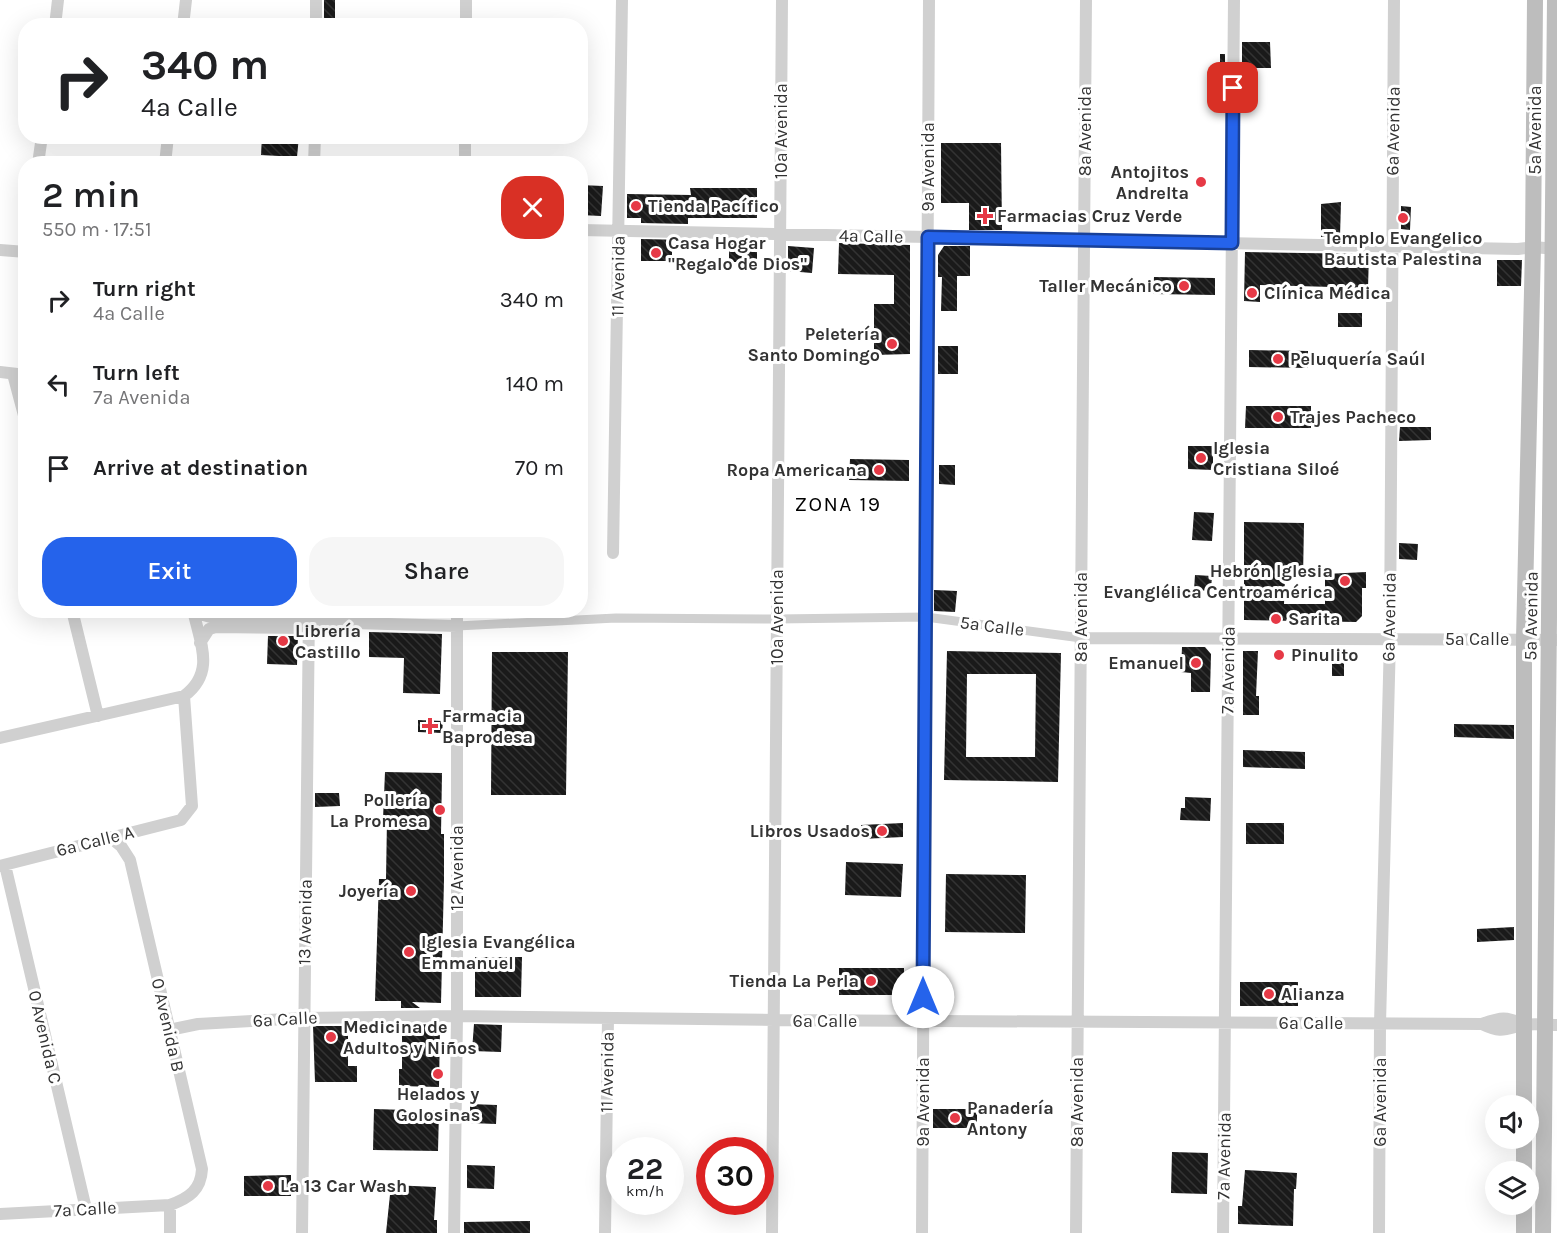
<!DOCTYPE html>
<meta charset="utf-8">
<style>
body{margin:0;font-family:Karla,sans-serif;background:#f6f6f6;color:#202124;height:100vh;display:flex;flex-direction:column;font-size:22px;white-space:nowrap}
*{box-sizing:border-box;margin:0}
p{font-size:20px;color:#757577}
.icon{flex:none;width:33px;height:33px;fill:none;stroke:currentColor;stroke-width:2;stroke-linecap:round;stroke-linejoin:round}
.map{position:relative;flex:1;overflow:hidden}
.side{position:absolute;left:18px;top:156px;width:570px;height:462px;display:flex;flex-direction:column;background:#fff;border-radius:24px;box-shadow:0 6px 24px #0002}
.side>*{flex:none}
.top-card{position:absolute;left:18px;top:18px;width:570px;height:126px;border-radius:24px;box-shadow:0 6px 24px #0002;background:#fff;color:#202124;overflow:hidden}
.controls{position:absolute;left:1485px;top:1095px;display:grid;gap:12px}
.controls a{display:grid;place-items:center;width:54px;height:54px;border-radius:50%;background:#fff;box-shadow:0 6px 24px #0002;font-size:30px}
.speed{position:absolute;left:606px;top:1137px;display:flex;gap:12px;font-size:30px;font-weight:700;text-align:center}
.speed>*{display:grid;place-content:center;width:78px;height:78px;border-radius:50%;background:#fff;box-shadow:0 6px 24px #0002;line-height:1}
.speed small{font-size:15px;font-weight:400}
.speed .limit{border:9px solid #d22;background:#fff;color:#111}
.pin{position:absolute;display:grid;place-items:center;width:51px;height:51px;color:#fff;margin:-26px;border-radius:12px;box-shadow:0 3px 9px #0006}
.me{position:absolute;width:66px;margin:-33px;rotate:0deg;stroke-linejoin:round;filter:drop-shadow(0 0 4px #0008)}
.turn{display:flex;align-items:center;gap:21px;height:126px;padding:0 24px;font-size:27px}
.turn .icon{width:78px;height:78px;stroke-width:2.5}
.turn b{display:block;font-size:42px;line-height:51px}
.round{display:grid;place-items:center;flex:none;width:63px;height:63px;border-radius:24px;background:#f6f6f6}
.head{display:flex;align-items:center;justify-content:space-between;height:102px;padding:0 24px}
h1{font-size:36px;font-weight:600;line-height:45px}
.action{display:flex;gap:12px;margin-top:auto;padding:12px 24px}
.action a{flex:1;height:69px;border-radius:24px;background:#2563eb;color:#fff;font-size:24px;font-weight:600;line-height:69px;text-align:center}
.action a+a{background:#f6f6f6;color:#202124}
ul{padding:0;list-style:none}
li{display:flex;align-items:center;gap:18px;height:84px;padding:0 24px}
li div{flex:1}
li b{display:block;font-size:22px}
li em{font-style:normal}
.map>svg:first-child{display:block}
</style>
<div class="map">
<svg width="1557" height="1233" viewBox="0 0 1557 1233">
<defs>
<pattern id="building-back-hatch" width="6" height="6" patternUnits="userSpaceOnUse" patternTransform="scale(1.5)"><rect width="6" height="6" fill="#1a1a1a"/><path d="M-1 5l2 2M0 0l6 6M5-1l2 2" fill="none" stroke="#333"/></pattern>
</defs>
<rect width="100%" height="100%" fill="#fff"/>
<path fill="url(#building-back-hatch)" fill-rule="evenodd" d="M324,0H335V26H324Z
M1242,42H1270L1271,68H1242Z
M1220,54H1225V68H1220Z
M262,136H299L297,157L261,155Z
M941,143H1001L1002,230H969V203H941Z
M580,185L603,186L601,216L580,215Z
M690,188H757V218H688V224L641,223V218H627V194L691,195Z
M1341,202L1340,237H1321V204Z
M1401,206L1411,207L1410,230L1401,229Z
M641,239L687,240V245H672V261H641Z
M729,242H751L757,246V262H729Z
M839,243L910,245V354L874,355V304H894V275L838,274Z
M788,246L814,248L812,273L788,271Z
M944,246H970V276H957V311H941L942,277H938V255Z
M1245,252L1369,254L1368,288L1260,285V302L1244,301Z
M1497,260H1522L1521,286H1497Z
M1154,277L1215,278V295L1153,294Z
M1338,313H1362V327H1338Z
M938,346H958V374H938Z
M1249,350L1308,351V368L1249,367Z
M1246,406H1311V428H1245Z
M1400,427H1431V440L1399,441Z
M1188,446H1213V470L1188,469Z
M850,459L909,460V481L849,480Z
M939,465H955V485L939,484Z
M1194,512L1214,513L1212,541L1192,540Z
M1244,522L1304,523L1303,578H1285L1284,604H1325V574L1366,572V588H1362V616L1356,622L1244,620Z
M1399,543L1418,544L1417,560L1399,559Z
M1195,575L1212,576L1211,591L1194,590Z
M934,590L957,591L955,612L934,611Z
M417,610H441V617H417Z
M369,632L442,634L440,694L403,693L404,658L369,657Z
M268,636H298L297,665L267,664Z
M1182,647H1205L1211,654L1210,692H1191V673L1181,672Z
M1332,647H1344V676H1332Z
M947,651L1061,653L1058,782L944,780ZM967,674H1036L1035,757H966Z
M1243,651H1258L1256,696H1259V715H1243Z
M492,652H568L566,795H491Z
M418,720L443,721L442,733L418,732Z
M1454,724L1514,725V739L1454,737Z
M1243,750L1305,752V769L1243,767Z
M385,772L442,773L441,834H444V880L441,1003L412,1002L420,1008H401V1001H375L379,879H386L387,819H383Z
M315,793H339L340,806L315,807Z
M1185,797L1211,798L1210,821L1180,820L1181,808H1185Z
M903,823V837L861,839V825Z
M1246,823H1284V844H1246Z
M846,862L903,864L901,897L845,895Z
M946,874L1026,875L1025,933L945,932Z
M1514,927V940L1477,942V929Z
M475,957H522L521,997H475Z
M839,968H904V995H839Z
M1240,982H1298V1006H1240Z
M437,1024L440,1027L439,1087L399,1086V1069H402V1025Z
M474,1024L502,1025L501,1052L472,1051Z
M313,1026H348V1066H357V1082H315Z
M470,1104L497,1105L496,1124L470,1123Z
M374,1109L439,1111L438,1151L373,1150Z
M933,1109H977V1128H933Z
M1172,1152L1208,1153L1207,1194L1171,1193Z
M467,1165L495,1166L494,1189L467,1188Z
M1245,1170L1297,1173L1296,1189H1294L1293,1226L1238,1224V1206H1242Z
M291,1175V1196H244V1176Z
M391,1185L436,1187L434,1220H437V1233H386Z
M530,1221V1233H464V1222Z"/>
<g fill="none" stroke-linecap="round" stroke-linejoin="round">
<path stroke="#d0d0d0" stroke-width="9" d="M457,626L616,618L777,619L926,617L1081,638"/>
<path stroke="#d0d0d0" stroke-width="12" d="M55,26L58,0
M183,26L186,0
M316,26V0
M466,26V0
M38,164L42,136
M165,164L168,136
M314,164L315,136
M465,164V136
M580,230L1518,249L1533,247L1557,249
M0,250L26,252
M0,372L26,375
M13,374L26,423
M613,553L622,0
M72,610L98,716
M193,612L214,618L309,617L319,622L457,626
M1081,638L1557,640
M200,643L209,629L216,627L309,628L316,624
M0,738L184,696C216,672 200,643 193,610
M5,865L86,1209
M0,866L181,820L192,806L184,696
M1482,1024C1501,1033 1503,1030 1523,1025C1534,1023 1546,1025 1557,1025
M169,1030L198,1024L304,1018L457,1016L774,1020L1482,1024C1501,1017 1506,1016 1525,1025
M0,1214L170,1205C189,1198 201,1190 202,1169L130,860L121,846L110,837
M170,1233V1205
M302,1233L309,610
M454,1233L457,1016V610
M605,1233L608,1018
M772,1233L782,0
M922,1233L929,0
M1076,1233L1086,0
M1223,1233L1234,0
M1379,1233L1380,1024L1390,639L1394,0"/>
<path stroke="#bdbdbd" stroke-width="16" d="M1524,1106V640L1533,247L1535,0
M1524,1172V1138
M1524,1233V1204
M1543,1233L1555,0"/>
</g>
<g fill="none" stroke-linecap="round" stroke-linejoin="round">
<defs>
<path id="route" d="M923,997L928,237L1232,243L1233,88"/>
</defs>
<use href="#route" stroke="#184099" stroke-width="15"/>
<use href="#route" stroke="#2563eb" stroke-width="10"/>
</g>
<g fill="#e63946" stroke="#fff" stroke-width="2">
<circle cx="1201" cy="182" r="6"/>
<circle cx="636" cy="206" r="6"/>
<path d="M982 207h6v6h6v6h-6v6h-6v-6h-6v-6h6z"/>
<circle cx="1403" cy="218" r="6"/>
<circle cx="656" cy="253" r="6"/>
<circle cx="1184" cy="286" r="6"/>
<circle cx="1252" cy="293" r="6"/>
<circle cx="892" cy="344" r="6"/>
<circle cx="1278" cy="359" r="6"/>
<circle cx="1278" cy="417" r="6"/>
<circle cx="1201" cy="458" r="6"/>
<circle cx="879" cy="470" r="6"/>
<circle cx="1345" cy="581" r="6"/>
<circle cx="1276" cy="619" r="6"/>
<circle cx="283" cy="641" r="6"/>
<circle cx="1279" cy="655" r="6"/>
<circle cx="1196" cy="663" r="6"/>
<path d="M427 717h6v6h6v6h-6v6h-6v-6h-6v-6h6z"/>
<circle cx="440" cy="810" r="6"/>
<circle cx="882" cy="831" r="6"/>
<circle cx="411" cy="891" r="6"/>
<circle cx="409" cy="952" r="6"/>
<circle cx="871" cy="981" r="6"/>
<circle cx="1269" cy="994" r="6"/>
<circle cx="331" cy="1037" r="6"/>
<circle cx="438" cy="1074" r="6"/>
<circle cx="955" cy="1118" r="6"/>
<circle cx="268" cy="1186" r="6"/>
</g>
<g text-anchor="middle" stroke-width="6" stroke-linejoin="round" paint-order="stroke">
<g font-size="18" fill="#333" stroke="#fff">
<text transform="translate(1535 130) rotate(-90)" y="6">5a Avenida</text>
<text transform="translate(781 131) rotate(-90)" y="6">10a Avenida</text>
<text transform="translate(1085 131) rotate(-90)" y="6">8a Avenida</text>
<text transform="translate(1393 131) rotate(-89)" y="6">6a Avenida</text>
<text transform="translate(928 167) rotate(-90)" y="6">9a Avenida</text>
<text transform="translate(871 236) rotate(1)" y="6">4a Calle</text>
<text transform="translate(618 276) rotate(-89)" y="6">11 Avenida</text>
<text transform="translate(1531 616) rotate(-89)" y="6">5a Avenida</text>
<text transform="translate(777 617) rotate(-90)" y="6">10a Avenida</text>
<text transform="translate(1081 617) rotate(-90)" y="6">8a Avenida</text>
<text transform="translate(1389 617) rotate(-89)" y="6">6a Avenida</text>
<text transform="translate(992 626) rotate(7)" y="6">5a Calle</text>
<text x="1477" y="645">5a Calle</text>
<text transform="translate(1228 670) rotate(-89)" y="6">7a Avenida</text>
<text transform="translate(95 841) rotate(-14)" y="6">6a Calle A</text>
<text transform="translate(457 868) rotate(-90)" y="6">12 Avenida</text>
<text transform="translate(305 922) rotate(-89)" y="6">13 Avenida</text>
<text transform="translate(285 1019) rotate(-3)" y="6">6a Calle</text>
<text x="825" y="1027">6a Calle</text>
<text x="1311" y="1029">6a Calle</text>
<text transform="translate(168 1025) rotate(77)" y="6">0 Avenida B</text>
<text transform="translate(45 1037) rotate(77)" y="6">0 Avenida C</text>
<text transform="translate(607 1072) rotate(-89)" y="6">11 Avenida</text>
<text transform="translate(923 1102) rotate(-90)" y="6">9a Avenida</text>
<text transform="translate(1077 1102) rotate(-90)" y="6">8a Avenida</text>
<text transform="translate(1380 1102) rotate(-90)" y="6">6a Avenida</text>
<text transform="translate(1224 1156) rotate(-89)" y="6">7a Avenida</text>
<text transform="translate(85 1209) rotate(-3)" y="6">7a Calle</text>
</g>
<g font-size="18" font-weight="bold" fill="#333" stroke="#fff" text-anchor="start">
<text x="1189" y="178" text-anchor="end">Antojitos<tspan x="1189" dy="21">Andrelta</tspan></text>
<text x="648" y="212">Tienda Pacífico</text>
<text x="997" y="222">Farmacias Cruz Verde</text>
<text x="1403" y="244" text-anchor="middle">Templo Evangelico<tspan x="1403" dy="21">Bautista Palestina</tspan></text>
<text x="668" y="249">Casa Hogar<tspan x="668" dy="21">"Regalo de Dios"</tspan></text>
<text x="1172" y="292" text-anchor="end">Taller Mecánico</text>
<text x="1264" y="299">Clínica Médica</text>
<text x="880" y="340" text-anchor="end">Peletería<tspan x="880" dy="21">Santo Domingo</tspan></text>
<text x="1290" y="365">Peluquería Saúl</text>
<text x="1290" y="423">Trajes Pacheco</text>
<text x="1213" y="454">Iglesia<tspan x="1213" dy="21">Cristiana Siloé</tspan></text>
<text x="867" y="476" text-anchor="end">Ropa Americana</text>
<text x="1333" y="577" text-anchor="end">Hebrón Iglesia<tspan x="1333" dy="21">Evanglélica Centroamérica</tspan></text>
<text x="1288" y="625">Sarita</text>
<text x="295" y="637">Librería<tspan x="295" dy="21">Castillo</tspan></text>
<text x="1291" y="661">Pinulito</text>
<text x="1184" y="669" text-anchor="end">Emanuel</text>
<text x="442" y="722">Farmacia<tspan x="442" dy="21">Baprodesa</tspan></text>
<text x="428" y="806" text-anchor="end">Pollería<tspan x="428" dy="21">La Promesa</tspan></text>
<text x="870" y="837" text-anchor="end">Libros Usados</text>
<text x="399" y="897" text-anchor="end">Joyería</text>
<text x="421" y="948">Iglesia Evangélica<tspan x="421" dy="21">Emmanuel</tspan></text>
<text x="859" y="987" text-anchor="end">Tienda La Perla</text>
<text x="1281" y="1000">Alianza</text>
<text x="343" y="1033">Medicina de<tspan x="343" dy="21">Adultos y Niños</tspan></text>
<text x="438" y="1100" text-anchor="middle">Helados y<tspan x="438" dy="21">Golosinas</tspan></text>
<text x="967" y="1114">Panadería<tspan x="967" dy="21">Antony</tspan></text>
<text x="280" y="1192">La 13 Car Wash</text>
</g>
<g font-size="21" letter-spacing="1.5" fill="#000" stroke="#fff">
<text x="838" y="511">ZONA 19</text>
</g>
</g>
</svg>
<div class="controls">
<a><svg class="icon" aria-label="sound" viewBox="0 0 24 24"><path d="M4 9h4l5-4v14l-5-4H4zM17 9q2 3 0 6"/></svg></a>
<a><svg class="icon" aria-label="layers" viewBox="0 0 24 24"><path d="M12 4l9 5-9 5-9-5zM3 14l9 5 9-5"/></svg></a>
</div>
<div class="speed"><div>22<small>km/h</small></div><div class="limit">30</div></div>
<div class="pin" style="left:1233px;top:88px;background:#d93025"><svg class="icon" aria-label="arrive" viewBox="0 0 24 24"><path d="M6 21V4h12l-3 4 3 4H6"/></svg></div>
<svg class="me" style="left:923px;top:997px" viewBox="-20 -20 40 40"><circle r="19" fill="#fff"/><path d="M0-13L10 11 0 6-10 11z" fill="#2563eb"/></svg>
<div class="top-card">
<div class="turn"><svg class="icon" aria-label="right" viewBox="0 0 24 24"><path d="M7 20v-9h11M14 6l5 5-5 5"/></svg><div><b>340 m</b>4a Calle</div></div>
</div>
<section class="side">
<div class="head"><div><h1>2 min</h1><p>550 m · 17:51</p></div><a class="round" style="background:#d93025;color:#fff"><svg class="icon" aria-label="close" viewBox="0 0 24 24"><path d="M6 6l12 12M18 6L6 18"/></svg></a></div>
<ul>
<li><svg class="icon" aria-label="right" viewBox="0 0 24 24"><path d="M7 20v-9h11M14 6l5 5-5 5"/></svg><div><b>Turn right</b><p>4a Calle</p></div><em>340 m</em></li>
<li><svg class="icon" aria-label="left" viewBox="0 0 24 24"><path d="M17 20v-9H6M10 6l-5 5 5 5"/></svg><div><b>Turn left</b><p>7a Avenida</p></div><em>140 m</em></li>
<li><svg class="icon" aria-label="arrive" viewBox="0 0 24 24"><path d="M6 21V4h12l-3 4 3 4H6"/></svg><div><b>Arrive at destination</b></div><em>70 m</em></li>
</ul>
<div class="action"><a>Exit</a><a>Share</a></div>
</section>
</div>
